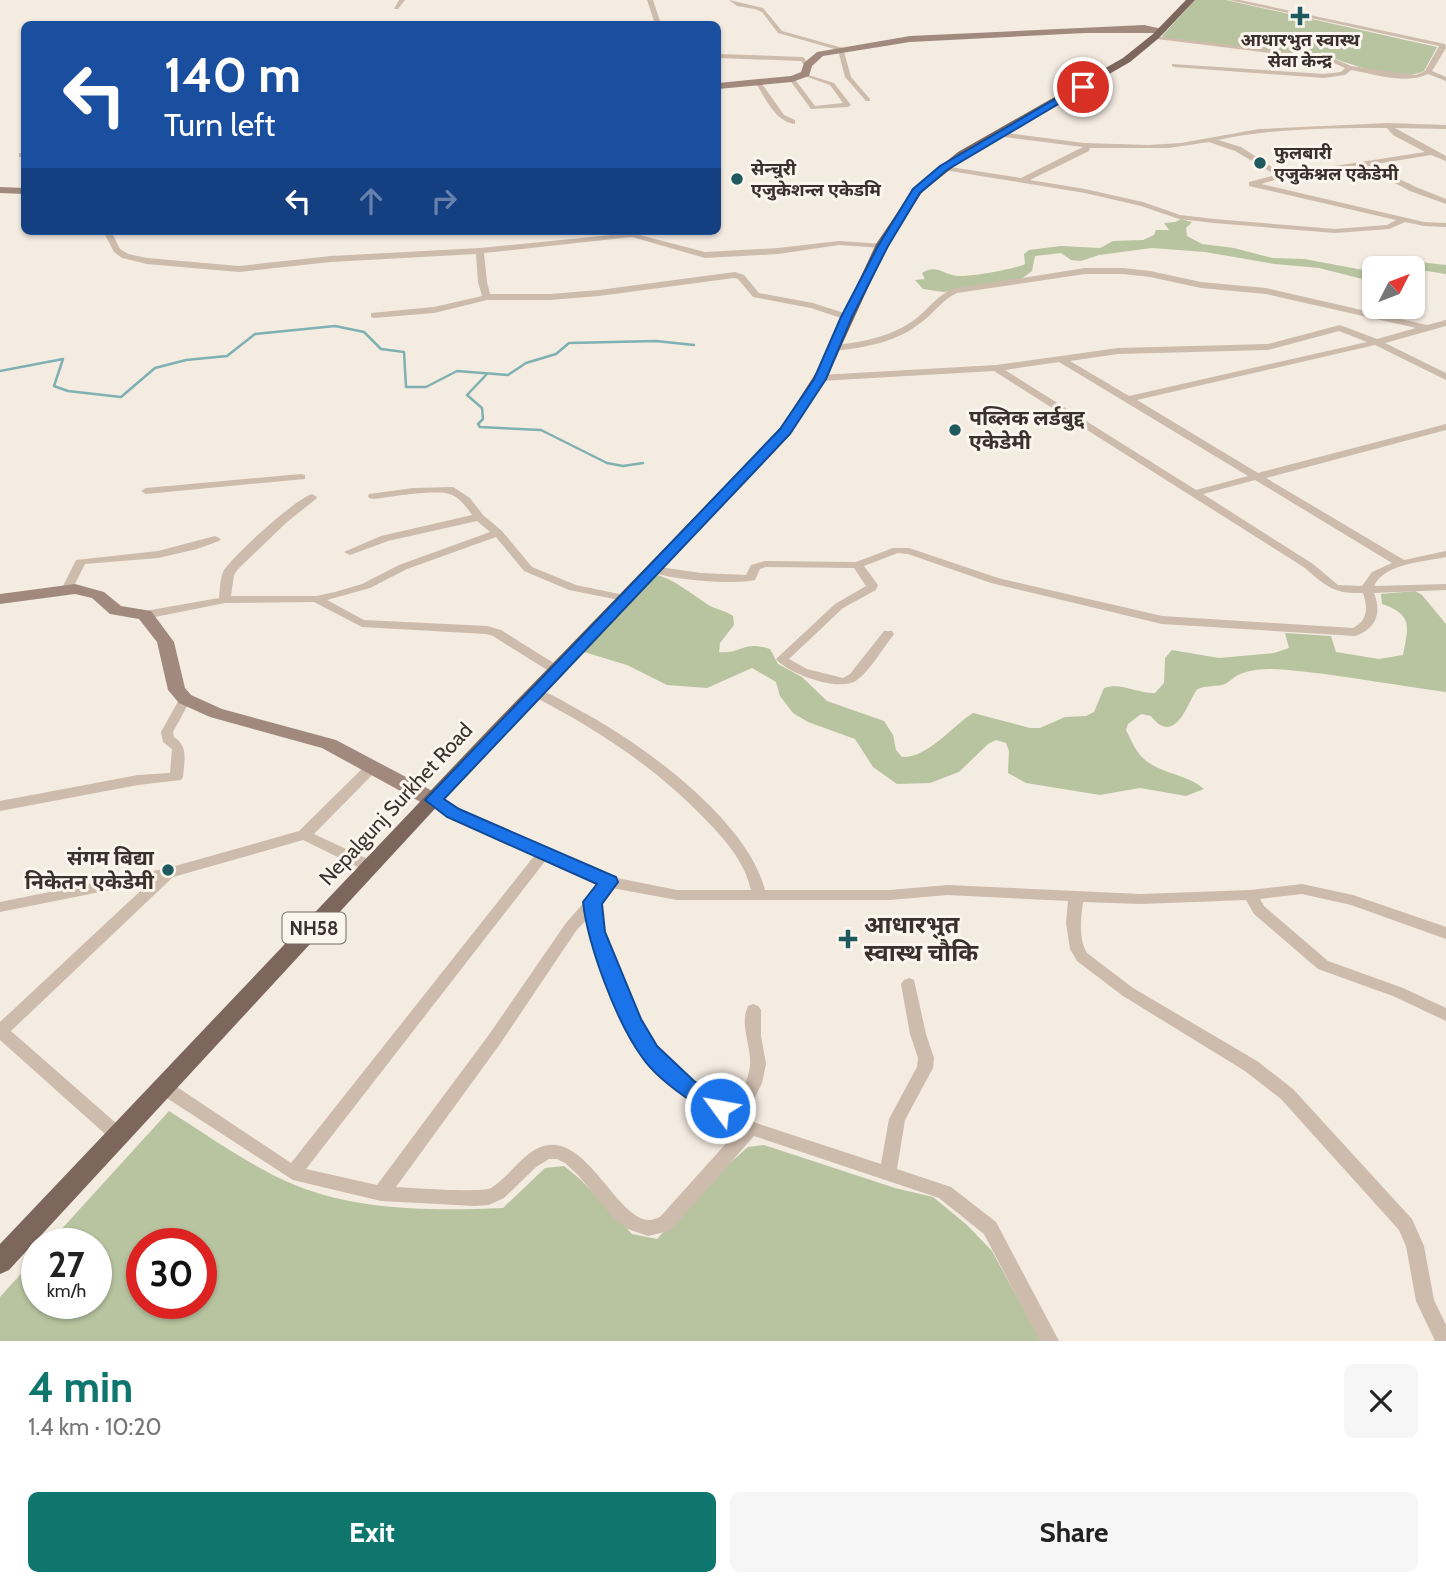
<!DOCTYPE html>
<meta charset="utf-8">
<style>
body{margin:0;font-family:Cabin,"Noto Sans Devanagari",sans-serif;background:#f6f6f6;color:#222;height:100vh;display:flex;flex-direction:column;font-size:26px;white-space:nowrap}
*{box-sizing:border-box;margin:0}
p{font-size:23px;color:#767676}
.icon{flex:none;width:38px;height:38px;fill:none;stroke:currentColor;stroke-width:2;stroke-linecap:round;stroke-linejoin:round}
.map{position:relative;height:1341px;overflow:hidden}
.side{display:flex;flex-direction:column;background:#fff;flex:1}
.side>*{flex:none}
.guide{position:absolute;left:21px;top:21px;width:700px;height:214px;border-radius:10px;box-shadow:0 2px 5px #0004;background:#1a4fa0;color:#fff;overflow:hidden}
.needle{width:46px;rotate:48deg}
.tools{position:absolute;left:1362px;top:256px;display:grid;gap:14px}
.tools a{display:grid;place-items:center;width:63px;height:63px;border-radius:10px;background:#fff;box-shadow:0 2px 5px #0004;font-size:35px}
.speed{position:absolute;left:21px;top:1228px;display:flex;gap:14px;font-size:35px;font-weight:700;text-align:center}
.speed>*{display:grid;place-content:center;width:91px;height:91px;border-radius:50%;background:#fff;box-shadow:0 2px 5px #0004;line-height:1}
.speed small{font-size:18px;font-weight:400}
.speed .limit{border:10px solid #d22;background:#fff;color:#111}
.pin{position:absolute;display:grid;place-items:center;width:60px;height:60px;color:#fff;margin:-30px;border:4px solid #fff;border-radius:50%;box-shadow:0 2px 7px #0007}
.me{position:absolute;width:77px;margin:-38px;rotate:302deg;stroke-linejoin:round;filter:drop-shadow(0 0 5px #0008)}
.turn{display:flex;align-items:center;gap:24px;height:147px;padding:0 28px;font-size:32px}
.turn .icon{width:91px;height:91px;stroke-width:2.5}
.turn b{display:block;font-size:49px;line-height:60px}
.lanes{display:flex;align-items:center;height:66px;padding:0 28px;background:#0003;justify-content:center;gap:35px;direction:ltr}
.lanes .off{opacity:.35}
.round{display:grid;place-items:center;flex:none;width:74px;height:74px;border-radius:10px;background:#f6f6f6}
.summary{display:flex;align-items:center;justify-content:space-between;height:119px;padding:0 28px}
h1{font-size:42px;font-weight:800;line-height:52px;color:#0f766e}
.cta{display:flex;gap:14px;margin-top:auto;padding:14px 28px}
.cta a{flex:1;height:80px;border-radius:10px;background:#0f766e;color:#fff;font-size:28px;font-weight:800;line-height:80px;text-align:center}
.cta a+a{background:#f6f6f6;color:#222}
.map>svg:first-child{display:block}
</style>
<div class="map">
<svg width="1446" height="1341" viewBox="0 0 1446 1341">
<rect width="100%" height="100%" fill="#f4ebe1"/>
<path fill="#b8c4a0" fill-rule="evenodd" d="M1195,0H1226L1437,47L1424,71C1402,82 1358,67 1336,59L1164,38L1162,36Z
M1181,219L1192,222L1186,228L1187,236L1202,244L1234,248L1272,258L1304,259L1374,272V282L1319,268L1275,264L1205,252L1152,248L1099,255L1081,261L1071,260L1061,253L1035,256L1032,271L1020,280L943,292L923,289L915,280L925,279L922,273C937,263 945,276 959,276C970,277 1016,269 1025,264L1024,254L1029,250L1061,246L1100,248L1113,241L1143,240L1154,235L1156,230H1169L1164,223L1176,222Z
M1393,259L1446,265V274L1420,270L1412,272V268H1392L1387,262Z
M653,574C673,578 690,593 707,604C714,609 725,610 733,616L734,625L720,643L719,652C743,654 742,640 770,649L778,664L802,677L827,701L884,721L893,735L896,750L902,757C928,758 951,727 973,713L1030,728H1040L1065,717L1086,716L1094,712L1104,688C1121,682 1138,694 1155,693L1164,683L1165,658L1172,650L1219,658L1274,653L1289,648L1285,633L1331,636L1336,652L1379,659L1403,655C1408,627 1414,615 1382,604L1381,594L1415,591L1422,595L1446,624V692C1399,686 1354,677 1307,672C1285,670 1264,666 1243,673C1235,675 1231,681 1225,684C1217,687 1206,685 1198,689C1190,694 1177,750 1151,716L1141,714L1128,724L1126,730C1131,740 1136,752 1144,759C1161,774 1187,774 1204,789L1186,796L1140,788L1100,795L1026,783L1008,773L1009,751L1006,743L996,740L988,744L959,772L930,783L897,784L873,767L855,739L808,722L793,713L780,696L776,682L752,668L707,688L667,685L627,665L584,652Z
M169,1111C209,1136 251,1167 295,1185C358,1211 435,1211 503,1208L545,1168L564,1166L580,1179L632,1234L657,1239L724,1168L748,1147L764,1145L895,1188L933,1197L967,1225L992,1251L1041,1341H0V1297L37,1256V1304H96V1244H48ZM142,1244H201V1304H142Z"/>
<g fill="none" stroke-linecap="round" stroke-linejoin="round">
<path stroke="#7fb0b2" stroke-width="2.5" d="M0,371L63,359L54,386L68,391L121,397L155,368L186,360L227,356L255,334L335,326L364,332L381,349L404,352L406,387H426L457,371L508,375L526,363L556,354L569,343L656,341L694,345
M486,375L467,395L482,408L483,419L478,424L480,427L541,430L607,463L623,466L643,463"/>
<path fill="#cdbbac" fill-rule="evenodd" d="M399,0H405L398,9H394Z
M647,0H653L661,24H655Z
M729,0L763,8L782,31L843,48L851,77L870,99V101H866L845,77L838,50L778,33L762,12L755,9L737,6Z
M1229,0H1240L1445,44L1446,48L1432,71L1446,77V81L1428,74C1405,85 1375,74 1351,70L1345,75L1324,78L1174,67L1172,66V64L1324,74L1341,72L1345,68L1327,60L1149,38L1152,36L1328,56L1351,66L1416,75L1425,71L1439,46Z
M718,54L803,57L810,65L805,66L801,61L718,58Z
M802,73L834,83L851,105L848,107L811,109L789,79L790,78H794L815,106L843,103L830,85L802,75Z
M756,81H760L784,115L795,120V124C775,122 765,97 755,82Z
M1388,123L1446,125V129L1395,128L1446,156V161L1431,155L1370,165L1416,187L1446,199V204L1410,191L1362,166L1282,178L1261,184L1424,222L1446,223V227L1424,226L1405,222L1389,229L1335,233L1214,223L1179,219L1141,206L1085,193L944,170L940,168L944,166L1021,178L1083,147L996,136L995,134L999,132L1084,143L1148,145L1181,143L1259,129ZM1387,128L1393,135L1425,152L1283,174L1241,147L1218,140C1273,128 1331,128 1387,128ZM1209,142L1235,151L1276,175L1249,182V186L1396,220L1387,225L1335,229L1214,219L1180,215L1143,202L1085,189L1030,180L1089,151L1090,148H1169Z
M19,153H24V157H19Z
M103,231H111L120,249L128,254L147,258L239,266L331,256L480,248L632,233L705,252L778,248L839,241L883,244L887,246L883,248L839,245L778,254L705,258L632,237L484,253L487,282L490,294H550L599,290L735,272L744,275L759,293L813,303L850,315V319L847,320L811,308L753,297L738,279L734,278L599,296L550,300H487L434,313L374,318L371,317V313L434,307L482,296L478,282L476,254L331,262L239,272L147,264L122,258L114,252Z
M1085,268H1123L1150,271L1201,282L1266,288L1427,325L1446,320V326L1385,343L1446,373V380L1375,345L1137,400L1258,473L1446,424V430L1266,478L1404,560L1446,551V557C1424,562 1385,563 1374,586L1446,584V590L1374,593C1382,613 1376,629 1355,636L1162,624L991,583L908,554L898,553L864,566L878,585L876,590L843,608L789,659L807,669L843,678L850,674L884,631H892L894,634L892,637C882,649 870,671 857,680C841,693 788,674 776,659L835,604L866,586L854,568L766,567L760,569L755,580C734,585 662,580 646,569L652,566L701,573L746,575L751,565L765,561L856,562L893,548H909L998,578L1162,616L1353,628C1368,620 1368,608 1363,593C1334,594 1327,587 1305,568L994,371L820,381L815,378L820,375L996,365L1118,348L1268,344L1340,325L1377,339L1416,328L1266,294L1201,288L1150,277L1123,274H1085L957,293C942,300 936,311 923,321C904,337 881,344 857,348C848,349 838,352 830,348L835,345C865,342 894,336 918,317C930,307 937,296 952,289ZM1339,331L1367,342L1129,396L1070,361L1118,354L1268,350ZM1059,362L1248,476L1196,490L1005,370ZM1255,480L1392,563L1372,572L1362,586L1338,585L1313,564L1203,494Z
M301,474L305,475V479L146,494L141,491L146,488Z
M453,487L470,498L483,515L502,531L532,567L576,585L624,595L630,598L624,601L569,590L524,571L496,537L407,569L370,588L327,600L364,620L487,626L501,630L560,667L562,670L560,673H552L493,636L486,634L362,627L314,602L225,603L145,619L139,615L145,611L219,598C220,589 220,578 224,570C235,554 294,500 312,494L317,497L316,499L287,522L238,569L234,575L231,596H316L335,592L362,584L399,565L490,532L477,521L388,541L350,555L344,552L381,536L472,515C467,508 461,499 452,495C440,488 389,497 373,499L369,498L368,496L369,494L413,488Z
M215,536L221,539L219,541L197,549L158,558L85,564L71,592L67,593L61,590L76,560L158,551Z
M535,688C550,693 565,702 579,710C641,743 747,819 765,890H890L947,885L1141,894L1250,890L1302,884L1353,895L1446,927V939L1351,905L1302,894L1260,899L1264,906L1328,961L1403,988L1446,1008V1021L1393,996L1318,969L1254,914L1246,900L1141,904L1083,902C1081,918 1078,938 1087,953L1133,988L1257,1061L1293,1089L1412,1219L1424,1246L1434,1300L1446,1325V1341H1435L1416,1301L1406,1246L1399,1230L1281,1099L1245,1071L1123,996L1077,961L1070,949L1066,923L1068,901L947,895L890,900H677L612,888L599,904L603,932L639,1020L655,1047L693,1082L733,1108C740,1095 748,1082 750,1066C752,1047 739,1025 748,1006L753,1004L758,1006L761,1010V1036L766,1064L762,1083L746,1116L756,1123L881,1164L889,1119L917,1067L918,1058L910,1034L901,984L904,980L909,978L914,980L926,1034L934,1058L933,1068L905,1120L897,1169L951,1187L996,1222L1059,1341H1040L984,1234L939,1198L754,1136L671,1230L665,1232L648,1236L628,1229L614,1219L578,1175L565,1163L557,1159H549L536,1167L504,1198L489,1205L475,1206L381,1201L293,1180L159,1093L157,1088L159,1083L165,1081L171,1083L291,1163L535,855L448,816L428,803L426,800L428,797H438L458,810L612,877L677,890H751C744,860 725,840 705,819C654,766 595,728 531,695L529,692ZM546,860L600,884L566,923L488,1036L377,1185L306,1169ZM587,919L589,932L624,1021L643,1057L681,1092L739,1129L660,1217C656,1218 653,1220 649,1220C622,1220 595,1156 561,1146C531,1137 513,1175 491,1188C482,1193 410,1188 396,1187L500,1044L576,931Z
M185,695L191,699L173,732L174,737C189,747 184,761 183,777L181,780L138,785L0,811V801L138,775L170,773L172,749L163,742L161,732L181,696Z
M373,762L380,766L378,769L314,834L376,863L378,867L376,871H366L303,840L173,877L11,1031L125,1131L127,1136L125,1141L119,1143L113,1141L0,1040V1022L150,882L0,912V902L168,868L299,831L368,763Z"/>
<path fill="#a18a7d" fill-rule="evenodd" d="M1144,25L1167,30L1163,33H1085L910,42L823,56L812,66L809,76L792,82L718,89V83L791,76L801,72L804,63L817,52L910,36Z
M0,187L24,188V194L0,193Z
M75,584L104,592L121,606L151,611L174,642L185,688L191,695L222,709L336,740L440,795L443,800L440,805H426L322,748L210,717L179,703L168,690L157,642L139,619L110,614L92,598L75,594L0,604V594Z"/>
<path fill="#7d675c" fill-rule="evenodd" d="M1186,0H1195L1159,38L1130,62L966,157L922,192L888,244L830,371L790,435L503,735L9,1270L0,1274V1244L491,727L780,429L817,371L876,244L914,188L958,152L1123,58L1153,34Z"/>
</g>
<path fill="#1a73e8" stroke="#114b97" stroke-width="2" d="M1079,85L1087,87L947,170L920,193L888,246L852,317L826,379L790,434L444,799L459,809L616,877L618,882L602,904L605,932L641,1019L657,1046L694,1081L727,1102L730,1108L727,1115C714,1119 705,1110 694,1103C676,1091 654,1075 642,1057C616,1021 588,946 583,902L597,884L447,817L425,800L780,429L814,379L841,317L878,246L913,189L940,166Z"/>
<g fill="#1f5a5e" stroke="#fbf5ee" stroke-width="2.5">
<path d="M1296.5 5.5h7v7h7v7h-7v7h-7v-7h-7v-7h7z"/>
<circle cx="1260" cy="163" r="7"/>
<circle cx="737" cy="179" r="7"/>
<circle cx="955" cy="430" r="7"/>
<circle cx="168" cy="870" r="7"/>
<path d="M844.5 928.5h7v7h7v7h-7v7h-7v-7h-7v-7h7z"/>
</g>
<g text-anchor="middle" stroke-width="6" stroke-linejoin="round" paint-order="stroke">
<g font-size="18" font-weight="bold" fill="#3b302b" stroke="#fbf5ee" text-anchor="start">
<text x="1300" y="46" text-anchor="middle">आधारभुत स्वास्थ<tspan x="1300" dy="21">सेवा केन्द्र</tspan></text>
<text x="1274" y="159">फुलबारी<tspan x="1274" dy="21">एजुकेश्नल एकेडेमी</tspan></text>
<text x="751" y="175">सेन्चुरी<tspan x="751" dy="21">एजुकेशन्ल एकेडमि</tspan></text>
</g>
<rect fill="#fbf5ee" stroke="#756b66" stroke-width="2" x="282.5" y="912.5" width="63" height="31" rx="5"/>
<g font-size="19" font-weight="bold" fill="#3b302b">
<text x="314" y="935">NH58</text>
</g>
<g font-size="21" font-weight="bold" fill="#3b302b" stroke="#fbf5ee" text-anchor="start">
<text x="969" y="425">पब्लिक लर्डबुद्द<tspan x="969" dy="24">एकेडेमी</tspan></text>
<text x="154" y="865" text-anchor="end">संगम बिद्या<tspan x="154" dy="24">निकेतन एकेडेमी</tspan></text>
</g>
<g font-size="21" fill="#3b302b" stroke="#fbf5ee">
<text transform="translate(396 804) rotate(-47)" y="7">Nepalgunj Surkhet Road</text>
</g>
<g font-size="24" font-weight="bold" fill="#3b302b" stroke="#fbf5ee" text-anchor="start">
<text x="864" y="933">आधारभुत<tspan x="864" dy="28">स्वास्थ चौकि</tspan></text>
</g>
</g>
</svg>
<div class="tools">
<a><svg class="needle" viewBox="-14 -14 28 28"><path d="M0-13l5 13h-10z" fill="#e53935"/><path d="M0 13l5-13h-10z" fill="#767676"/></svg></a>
</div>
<div class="speed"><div>27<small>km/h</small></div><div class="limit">30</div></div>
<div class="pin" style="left:1083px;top:87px;background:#d93025"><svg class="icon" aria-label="arrive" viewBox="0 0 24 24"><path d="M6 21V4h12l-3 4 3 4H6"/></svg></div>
<svg class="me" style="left:720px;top:1108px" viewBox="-20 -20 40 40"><circle r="17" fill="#1a73e8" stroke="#fff" stroke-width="3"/><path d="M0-11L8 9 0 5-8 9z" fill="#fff"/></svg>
<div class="guide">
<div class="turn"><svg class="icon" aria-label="left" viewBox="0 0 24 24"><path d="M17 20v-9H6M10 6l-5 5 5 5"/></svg><div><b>140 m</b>Turn left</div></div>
<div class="lanes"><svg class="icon" aria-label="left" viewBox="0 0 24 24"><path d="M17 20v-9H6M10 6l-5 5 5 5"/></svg><svg class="icon off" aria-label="ahead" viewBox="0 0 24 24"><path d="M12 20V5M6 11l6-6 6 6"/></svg><svg class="icon off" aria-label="right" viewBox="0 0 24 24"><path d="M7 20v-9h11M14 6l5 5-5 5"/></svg></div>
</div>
</div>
<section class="side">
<div class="summary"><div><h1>4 min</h1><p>1.4 km · 10:20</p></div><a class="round"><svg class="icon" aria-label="close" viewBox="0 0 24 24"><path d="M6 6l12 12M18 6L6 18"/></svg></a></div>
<div class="cta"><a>Exit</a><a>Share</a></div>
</section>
